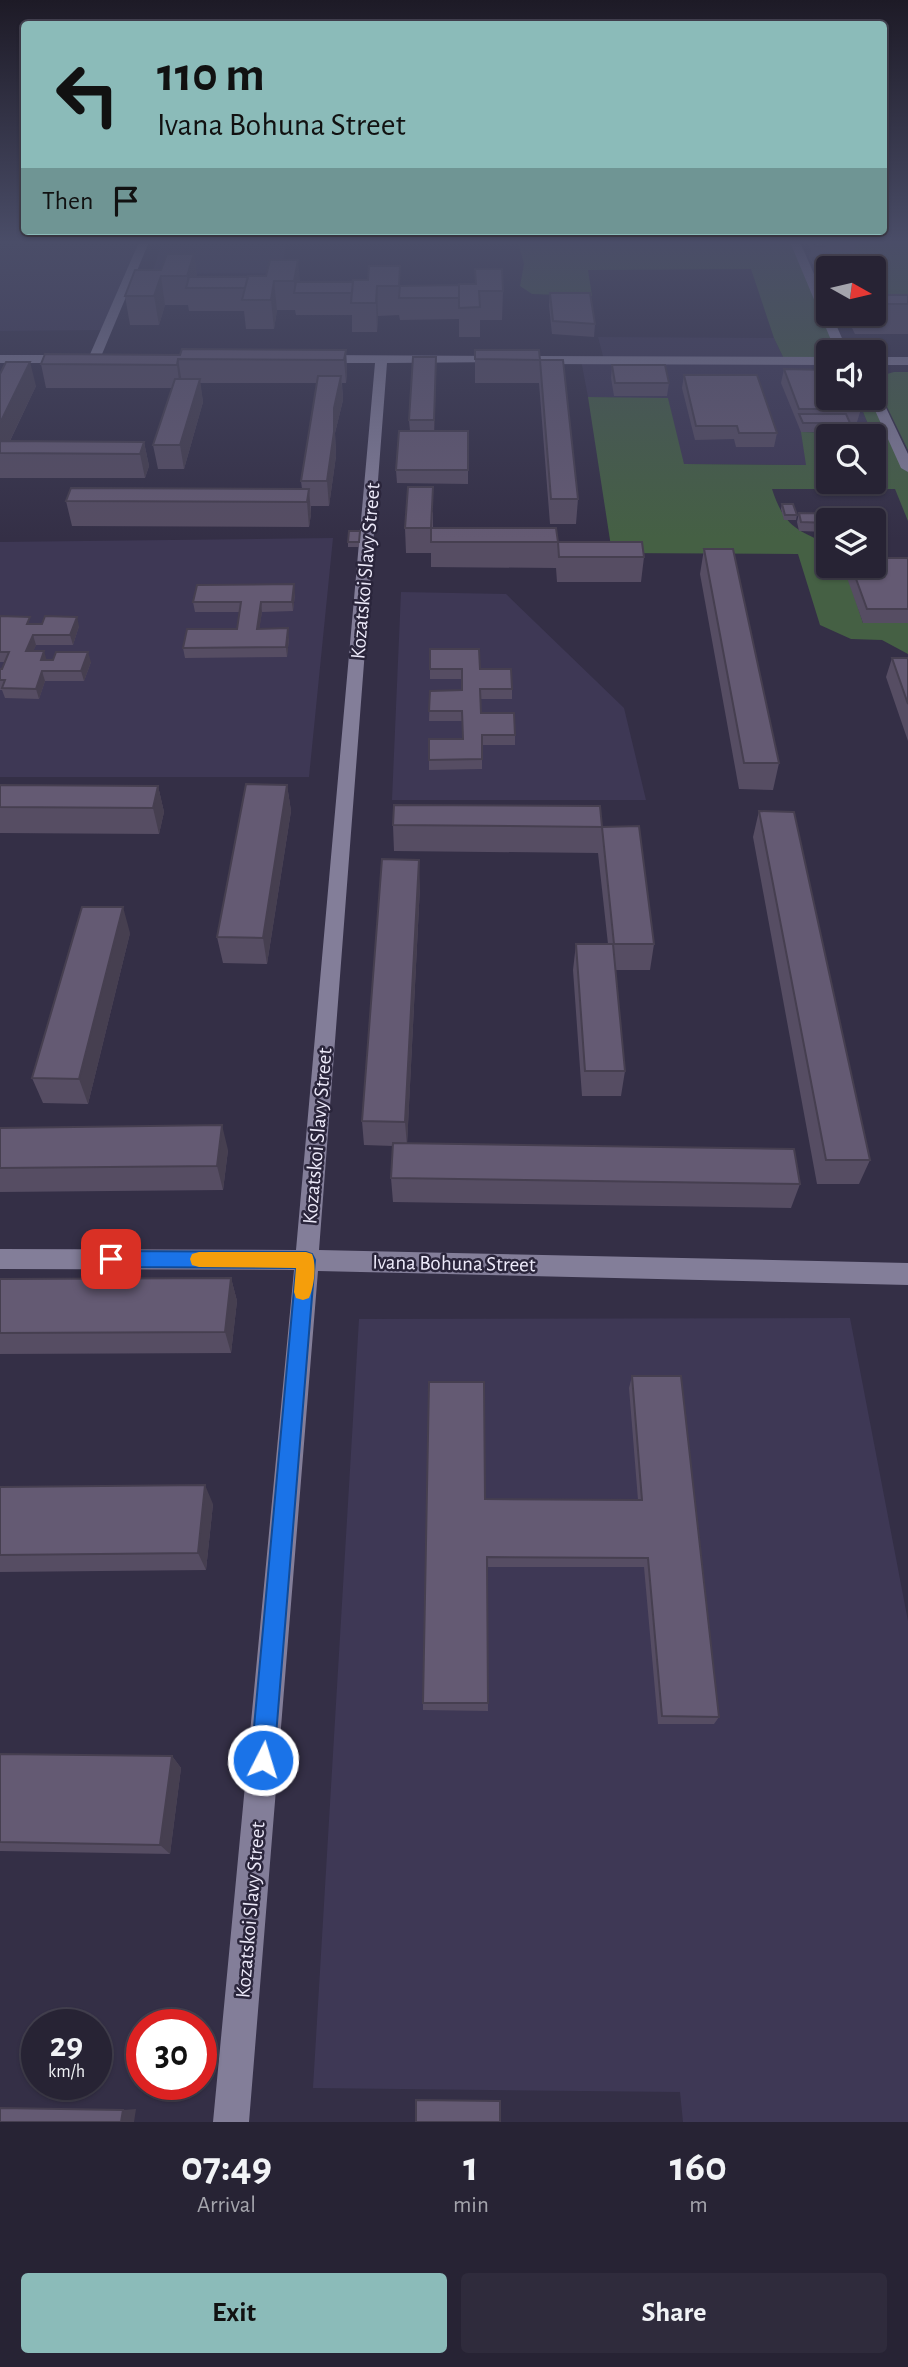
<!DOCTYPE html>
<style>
body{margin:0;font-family:"Alegreya Sans",sans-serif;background:#2f2b3c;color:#f1f3f6;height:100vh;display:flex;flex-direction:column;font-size:26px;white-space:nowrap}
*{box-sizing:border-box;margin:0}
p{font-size:23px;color:#a4a4ac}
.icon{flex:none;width:38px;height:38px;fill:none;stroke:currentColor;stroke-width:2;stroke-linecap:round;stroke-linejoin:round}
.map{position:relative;height:2122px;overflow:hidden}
.sheet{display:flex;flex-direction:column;background:#272334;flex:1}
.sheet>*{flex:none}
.hud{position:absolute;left:21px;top:21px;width:866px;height:214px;border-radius:7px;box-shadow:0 2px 5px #0004,0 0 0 2px #43404f;background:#8bbbb9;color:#111;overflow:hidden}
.needle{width:46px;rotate:98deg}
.controls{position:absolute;left:816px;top:256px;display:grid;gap:14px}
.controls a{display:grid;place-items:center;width:70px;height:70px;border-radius:7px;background:#272334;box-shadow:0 2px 5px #0004,0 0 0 2px #43404f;font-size:35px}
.speed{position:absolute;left:21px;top:2009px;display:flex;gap:14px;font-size:35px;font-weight:700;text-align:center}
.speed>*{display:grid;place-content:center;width:91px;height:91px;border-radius:50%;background:#272334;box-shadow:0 2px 5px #0004,0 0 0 2px #43404f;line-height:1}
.speed small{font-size:18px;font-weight:400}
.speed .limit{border:10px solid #d22;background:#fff;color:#111}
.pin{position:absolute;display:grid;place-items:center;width:60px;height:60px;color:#fff;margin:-30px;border-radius:14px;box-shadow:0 4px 10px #0006}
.me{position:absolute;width:77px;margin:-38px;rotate:5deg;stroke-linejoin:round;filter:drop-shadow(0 0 5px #0008)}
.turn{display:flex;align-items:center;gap:24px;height:147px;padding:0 21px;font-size:32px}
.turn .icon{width:91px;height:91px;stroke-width:2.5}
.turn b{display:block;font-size:49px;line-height:60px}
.then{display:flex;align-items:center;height:66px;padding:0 21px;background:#0003;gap:14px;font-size:26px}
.eta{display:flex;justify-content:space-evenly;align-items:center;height:119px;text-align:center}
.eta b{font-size:42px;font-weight:700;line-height:49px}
.action{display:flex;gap:14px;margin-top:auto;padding:14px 21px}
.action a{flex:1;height:80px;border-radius:7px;background:#8bbbb9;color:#111;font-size:28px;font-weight:700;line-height:80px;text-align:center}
.action a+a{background:#2f2b3c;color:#f1f3f6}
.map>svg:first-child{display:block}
</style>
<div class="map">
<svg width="908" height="2122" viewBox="0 0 908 2122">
<rect width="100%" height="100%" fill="#342f46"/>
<path fill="#3e3855" d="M0,242H144L106,330L0,331Z
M286,244L281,273L152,274L161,245Z
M796,251L830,252L838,268H828V313H858L861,318L824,319Z
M598,337L774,338L785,361H828V397H857L872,434L802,432L807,465L683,464L668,399L588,397L581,360H604Z
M333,538L309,777H0V542Z
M401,592L506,594L624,708L646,800H392Z
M850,1318L908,1621V2122H683L680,2092L313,2088L359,1319Z"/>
<path fill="#456044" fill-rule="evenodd" d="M333,242H792L839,352H828V361H785L774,338L751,269L588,270L592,296L532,294L520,286L524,264L518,242L334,244Z
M853,242H908V317L873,313V268H838L830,252H854Z
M894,372H908V450L876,384L880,376Z
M588,397L668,398L684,464L806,465L801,432L872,434L857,397H873L908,469V521L895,489H772C784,525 794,529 828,544V565H844L863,623H908V654L882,640L851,639L820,625L798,554L612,553ZM828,436H873V481H828Z"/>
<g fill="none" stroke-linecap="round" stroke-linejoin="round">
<path fill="#837e99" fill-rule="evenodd" d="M139,242H149L100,359L90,361L88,359Z
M790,242H800L828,306V313H831L848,352H836Z
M0,355H70L76,359L70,363H0Z
M504,356L510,360L508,362L387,363L319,1250L908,1263V1285L318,1271L249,2122H213L294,1270L0,1269V1249L296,1250L375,363H319L313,359L319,355Z
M828,357V365L536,364L530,360L536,356Z
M873,357H908V365H873Z
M873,389L879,393L908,454V472L901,468L869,397H873Z"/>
</g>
<path fill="#564d63" d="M807,242H857L854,252H823L822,258L824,263L823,267H814L809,257L811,251Z
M194,254L197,277L401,286L459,285L475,284V269L503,291L502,320H480V337H459V319L400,320L399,315L378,316L377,332H352V315H296L295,310H277L274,329H246L244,311H189L188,305H165L159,325H130L125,296L161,270Z
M550,293L595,324L594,337L552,334L549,306Z
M873,295H908V334H855L850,324L853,313H873Z
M346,350L347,373L346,383H342L343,400L335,433L336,456L329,506H311V514L309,527L72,526L66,501L302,489L301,481L317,383H200L203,402L184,469H158L153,445L172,388H46L41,364L180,355Z
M475,350L540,360L578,499L576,524H550L539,383H475Z
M436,357L434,431H468V484L397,483L396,470L410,431L409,420Z
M612,365L669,383L667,396H614L611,378Z
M784,369L861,409L857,422H849L848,432H801L781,383Z
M0,374L36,386L10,441L144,442L149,466L145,478H0Z
M684,375L777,433L774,447H736L734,439L695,440L682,388Z
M782,504L797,515L796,520H784L781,509Z
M433,512V528L558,542L644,557L641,582H557L556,568L431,567V553H406L405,528Z
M799,513L828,520V532L799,531L797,522Z
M360,531L359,547H348V542Z
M704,549L779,763L773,790L739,789L700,574Z
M908,558V623H863L845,572L846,565H873Z
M295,594L293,611L262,612L259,629L289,638L287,657L185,658L183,648L237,629L240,612H195L193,602Z
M0,616L33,624L79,626L73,645H36L33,651L46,660L91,662L84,681H45L39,699L5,698L2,690H0V669H2L5,662H0Z
M430,649L480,669L512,689V699H480L481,713L515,735V745H482V769L429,770V760L463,739L462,721H429L430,691L462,690V679H430Z
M892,658H908V741L886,677Z
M0,785L158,786L164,812L159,834L0,833Z
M287,785L291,811L267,964L223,963L217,937Z
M759,811L870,1160L859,1184H817L753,837Z
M393,825L602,827L598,853L394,851Z
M602,827L654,944L650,970H615L625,1071L621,1096H582L573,970L576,944H608L598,853Z
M420,886L407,1144L800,1184L791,1208L393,1202L391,1178L393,1146L364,1145L362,1121Z
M130,933L88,1104L43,1103L32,1078Z
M0,1128L228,1150L223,1190L0,1192Z
M231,1278L237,1301L231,1353L0,1354V1279Z
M632,1376L719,1717L714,1724H658L644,1567H487L488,1711L423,1710V1703L485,1499L638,1500L629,1388Z
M0,1487L213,1504L206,1570L0,1572Z
M0,1754L172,1756L181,1768L170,1854L0,1851Z"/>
<path fill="#463f50" d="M194,254L198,282L188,288L187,276Z
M298,260L301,289L295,293L294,281Z
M161,276L165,305L159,325L154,296Z
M274,281L277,310L274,329L271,300Z
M377,286L378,316L377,332L376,303Z
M346,350L347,373L346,383L344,360Z
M436,357V380L434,444V420Z
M178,359L182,383L180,388L177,365Z
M30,362L36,386L4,453H0V423Z
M341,376L343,400L335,433L336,456L329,506L327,481L334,408Z
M200,379L203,402L184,469L180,445Z
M144,442L149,466L145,478L140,454Z
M309,489L311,514L309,527L307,502Z
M294,584L295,594L293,611L292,602Z
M261,602L262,612L258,638L257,629Z
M77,617L79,626L73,645L70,635Z
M288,628L289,638L287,657L286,647Z
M33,635L36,645L29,661L26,651Z
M44,651L47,661L41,660Z
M88,652L91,662L84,681L81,671Z
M42,671L45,681L39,699L36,689Z
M287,785L291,811L267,964L263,938Z
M158,786L164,812L159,834L153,808Z
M419,860L420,886L407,1146L405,1122Z
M123,907L130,933L88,1104L79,1079Z
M222,1125L228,1150L223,1190L217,1166Z
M231,1278L237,1301L231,1353L225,1332Z
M205,1485L213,1504L206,1570L198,1553Z
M172,1756L181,1768L170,1854L160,1845Z
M136,2109L134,2122H121L123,2110Z"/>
<path fill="#645a73" stroke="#463f50" stroke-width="2" d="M813,242H822L824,246H815Z
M167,254H194L187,276H161L154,296H125L135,270H161Z
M812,258H822L824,263H815Z
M270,260H298L294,281H274L271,300H242L248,276H266Z
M369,266H400L399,286H377L376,303H351L353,280H368Z
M475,269H502L503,291H479L480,307L459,308V284H476Z
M189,277H248L245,288H186Z
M296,282H353L352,293H294Z
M459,285V298H399L400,286Z
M550,293H590L595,324L553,321Z
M873,295H908V304H873Z
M182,349L346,350L344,360L178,359L177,365L41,364L45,354L180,355Z
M475,350H539L540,360L475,359Z
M413,357H436L434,420H409Z
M540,360H563L578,499H551Z
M6,362H30L0,423V374Z
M612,365H665L669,383H615Z
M784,369L828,370V397H856L861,409H799Z
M684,375H757L777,433H739L737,426H696Z
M318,376H341L334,408V432L327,481H301Z
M175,379H200L180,445H153Z
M799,414H846L850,423H803Z
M399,431H468V470H396Z
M0,441L144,442L140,454L0,453Z
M408,487H433L431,528H556L558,542H431V528H405Z
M71,488L309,489L307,502L66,501Z
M782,504H793L797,515H785Z
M799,513L848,514L849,520H828V523L801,522Z
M349,531H360L359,542H348Z
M558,542H642L644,557H559Z
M704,549H733L779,763H744Z
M873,558H908V609H867L851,565H873Z
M294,584L292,602H261L257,629L288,628L286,647L183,648L187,629H237L241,602H193L197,585Z
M0,616L30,617L27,624H42L45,616L77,617L70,635H33L26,651H44L41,660H53L56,652H88L81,671H42L36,689L2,688L5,680H0V669H2L9,652H0Z
M430,649H479L480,669H511L512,689H480L481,713H514L515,735H482V759L429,760V739H463L462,711H429L430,691L462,690V669H430Z
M892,658H908V704Z
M246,784L287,785L263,938L217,937Z
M0,785L158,786L153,808L0,807Z
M394,805L600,806L602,827L393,825Z
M759,811L794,812L870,1160H826Z
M639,826L654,944H614L602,827Z
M382,859L419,860L405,1122L362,1121Z
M82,907H123L79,1079L32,1078Z
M576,944H613L625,1071H585Z
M222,1125L217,1166L0,1168V1128Z
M393,1143L794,1149L800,1184L391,1178Z
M231,1278L225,1332L0,1333V1279Z
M632,1376H681L719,1717L662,1716L648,1558L487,1557L488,1703H423L429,1382H484L485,1499L642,1500Z
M205,1485L198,1553L0,1555V1487Z
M0,1754L172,1756L160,1845L0,1842Z
M416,2100L500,2101V2122H416Z
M0,2108L123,2110L121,2122H0Z"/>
<linearGradient id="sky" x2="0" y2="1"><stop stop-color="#1d1a26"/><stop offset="0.45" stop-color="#4a4d68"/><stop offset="1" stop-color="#4a4d68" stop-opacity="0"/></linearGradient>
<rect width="908" height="539" fill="url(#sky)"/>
<path fill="#1a73e8" stroke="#114b97" stroke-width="2" d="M111,1251L306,1252L312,1254L315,1260L274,1760L271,1768L263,1771L255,1768L251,1760L296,1268L111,1267L105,1265L102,1259L105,1254Z"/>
<path fill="#f59e0b" d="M199,1252H306L312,1254C317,1265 314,1287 309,1298L303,1300L296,1298L294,1292L296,1268L199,1267L192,1265L190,1259L192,1254Z"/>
<g text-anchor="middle" stroke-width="5" stroke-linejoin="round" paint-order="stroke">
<g font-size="21" fill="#edeafa" stroke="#2a253b">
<text transform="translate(365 571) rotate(-85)" y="7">Kozatskoi Slavy Street</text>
<text transform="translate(317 1136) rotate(-85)" y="7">Kozatskoi Slavy Street</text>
<text transform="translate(454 1263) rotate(1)" y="7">Ivana Bohuna Street</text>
<text transform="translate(250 1910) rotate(-85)" y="7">Kozatskoi Slavy Street</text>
</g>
</g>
</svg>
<div class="controls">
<a><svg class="needle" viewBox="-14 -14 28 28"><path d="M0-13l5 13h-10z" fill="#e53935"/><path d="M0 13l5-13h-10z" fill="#a4a4ac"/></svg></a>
<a><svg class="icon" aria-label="sound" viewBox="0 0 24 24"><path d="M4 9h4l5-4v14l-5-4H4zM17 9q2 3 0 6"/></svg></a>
<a><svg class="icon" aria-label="search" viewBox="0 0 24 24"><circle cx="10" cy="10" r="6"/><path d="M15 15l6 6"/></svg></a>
<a><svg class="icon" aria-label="layers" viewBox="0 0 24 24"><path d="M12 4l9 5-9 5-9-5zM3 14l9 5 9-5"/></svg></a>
</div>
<div class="speed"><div>29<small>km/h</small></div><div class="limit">30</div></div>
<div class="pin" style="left:111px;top:1259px;background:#d93025"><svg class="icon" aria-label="arrive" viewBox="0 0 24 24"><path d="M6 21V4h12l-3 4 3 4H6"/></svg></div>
<svg class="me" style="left:263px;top:1760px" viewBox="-20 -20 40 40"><circle r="17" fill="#1a73e8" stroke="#fff" stroke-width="3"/><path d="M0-11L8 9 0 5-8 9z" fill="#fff"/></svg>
<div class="hud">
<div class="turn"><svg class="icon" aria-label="left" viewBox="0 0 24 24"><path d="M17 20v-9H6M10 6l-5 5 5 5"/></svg><div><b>110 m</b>Ivana Bohuna Street</div></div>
<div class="then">Then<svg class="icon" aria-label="arrive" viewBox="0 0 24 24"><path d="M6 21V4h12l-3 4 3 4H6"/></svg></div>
</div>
</div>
<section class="sheet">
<div class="eta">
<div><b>07:49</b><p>Arrival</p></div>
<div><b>1</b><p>min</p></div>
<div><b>160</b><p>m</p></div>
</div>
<div class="action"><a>Exit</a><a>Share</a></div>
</section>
